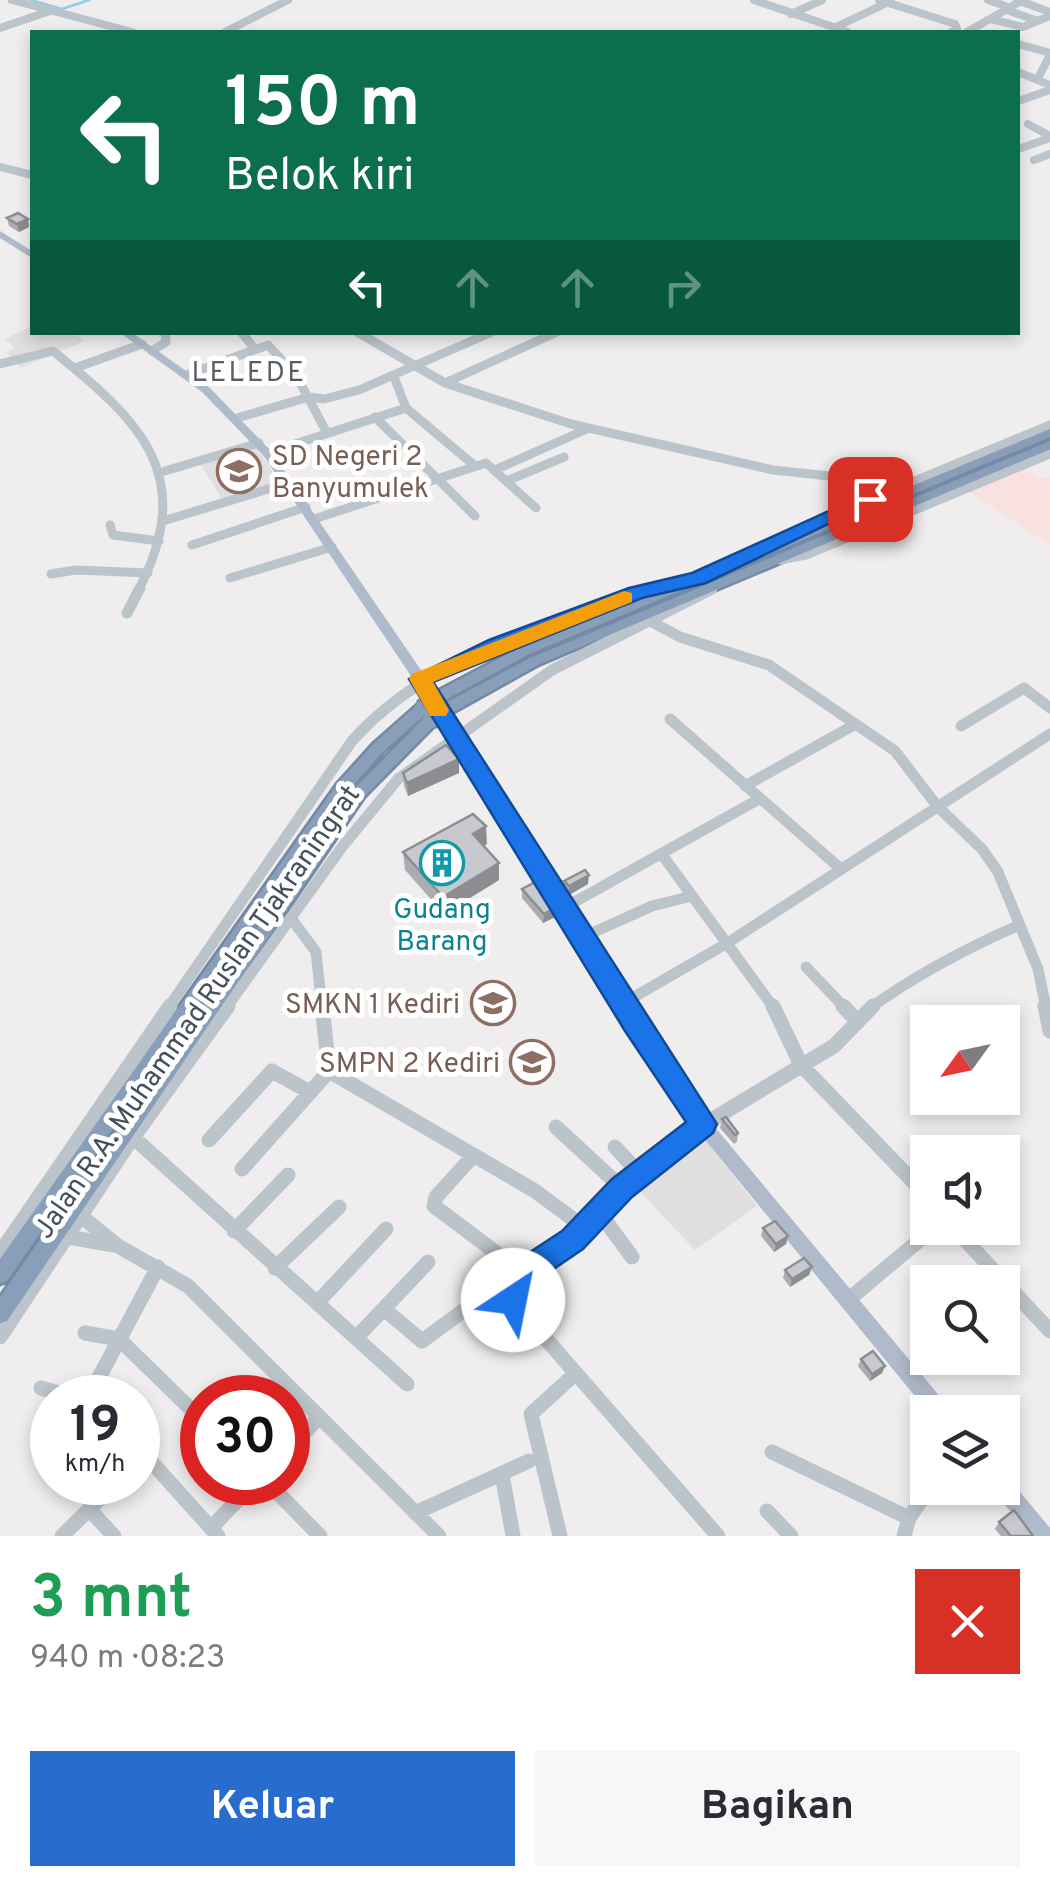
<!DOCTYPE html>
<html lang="id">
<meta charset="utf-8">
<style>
body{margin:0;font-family:Overpass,sans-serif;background:#f7f7f7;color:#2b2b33;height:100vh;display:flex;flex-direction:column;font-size:38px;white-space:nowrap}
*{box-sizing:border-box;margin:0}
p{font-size:32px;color:#7c7c81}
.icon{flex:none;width:55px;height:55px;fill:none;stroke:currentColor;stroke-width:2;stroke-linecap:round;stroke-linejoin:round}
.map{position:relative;height:1536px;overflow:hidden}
.drawer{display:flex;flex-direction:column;background:#fff;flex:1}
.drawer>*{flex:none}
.hud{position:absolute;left:30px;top:30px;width:990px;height:305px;border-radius:0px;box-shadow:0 5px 15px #0003;background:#0b6e4f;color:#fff;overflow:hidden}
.needle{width:65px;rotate:237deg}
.controls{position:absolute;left:910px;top:1005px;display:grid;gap:20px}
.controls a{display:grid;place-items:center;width:110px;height:110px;border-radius:0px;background:#fff;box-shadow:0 5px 15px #0003;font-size:50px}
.speed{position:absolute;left:30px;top:1375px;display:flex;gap:20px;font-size:50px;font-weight:700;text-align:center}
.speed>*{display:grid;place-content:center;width:130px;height:130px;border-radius:50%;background:#fff;box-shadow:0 5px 15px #0003;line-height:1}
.speed small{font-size:25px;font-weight:400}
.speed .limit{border:15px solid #d22;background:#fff;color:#111}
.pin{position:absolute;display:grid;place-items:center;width:85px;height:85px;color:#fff;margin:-42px;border-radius:20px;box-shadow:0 5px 15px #0006}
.me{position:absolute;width:110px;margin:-55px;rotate:34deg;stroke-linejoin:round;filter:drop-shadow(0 0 8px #0008)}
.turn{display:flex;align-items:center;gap:35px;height:210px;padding:0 30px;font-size:45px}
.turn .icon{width:130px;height:130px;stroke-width:2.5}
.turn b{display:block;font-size:70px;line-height:85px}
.lanes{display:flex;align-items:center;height:95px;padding:0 30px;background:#0003;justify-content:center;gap:50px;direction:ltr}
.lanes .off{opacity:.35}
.round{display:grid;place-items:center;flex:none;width:105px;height:105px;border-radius:0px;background:#f7f7f7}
.summary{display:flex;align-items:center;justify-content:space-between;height:170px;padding:0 30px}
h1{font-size:60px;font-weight:700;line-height:75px;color:#1e9e55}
.button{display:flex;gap:20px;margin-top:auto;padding:20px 30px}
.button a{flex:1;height:115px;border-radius:0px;background:#286cce;color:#fff;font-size:40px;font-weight:700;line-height:115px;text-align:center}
.button a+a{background:#f7f7f7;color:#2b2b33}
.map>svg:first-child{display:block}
</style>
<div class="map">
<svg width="1050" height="1536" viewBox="0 0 1050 1536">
<rect width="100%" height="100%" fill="#efeded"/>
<path fill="#e0dede" d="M32,326V332L75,333L84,341L21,368L6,352L15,348L5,339Z
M254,444L280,483L222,499L198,460Z
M699,1132L757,1206L695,1250L633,1184Z"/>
<path fill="#f8e1de" d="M1022,468L1041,479L1050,477V545L968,491Z"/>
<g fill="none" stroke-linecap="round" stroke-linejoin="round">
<path stroke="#8fcfe3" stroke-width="2.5" d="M31,0L62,9L89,0"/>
<defs>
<path id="highway" d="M1050,429V437L529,654L440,703L435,704L428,699L430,695L519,648Z
M1050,441V449L538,665L450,714L445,715L438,710L440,706L528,659Z
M422,704L427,705L429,709L427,713L384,751L347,792L7,1281L0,1284V1259L337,784L374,743L417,705Z
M430,716L437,721L435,725L364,797L7,1321L0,1323V1297L354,789L425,717Z"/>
</defs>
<use href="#highway" stroke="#7489a4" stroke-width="5"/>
<path stroke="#bcc4cb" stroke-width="8" d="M12,0L132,32
M754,0L848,32
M879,0L955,24L957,29L951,32
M988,0L1008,7
M1017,0L1050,12
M1004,9L1038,21
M791,14L822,0
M991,19L1023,27L1050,16
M836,27L891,1
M0,28L53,10
M225,32L288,0
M967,32L1023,0
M1018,44L1050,53
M1018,72L1050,85
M1037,80L1050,55
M1018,101L1050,90
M1028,124L1050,136
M1018,149L1050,138
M1034,160L1050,154
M0,167L32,175"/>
<path stroke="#bcc4cb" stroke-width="9" d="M241,332L254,348
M357,332L445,383L571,424L773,470L905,484
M152,351L166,342L165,332
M0,364L53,351C141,422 198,475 138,591
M75,368L142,344
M186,375L268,345L296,375L326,431
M394,377L406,408L475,466
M445,383L557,332
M375,417L475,516
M237,418L309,397L324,399L359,390L492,332
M267,453L406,408
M497,469L589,428
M165,471L259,443
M509,480L564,457
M314,519L486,463L536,508
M163,521L288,483
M110,525L113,535L159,541
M192,545L306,507
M761,551L801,528L1050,425
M780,560L806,555L1050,454
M51,574L76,570L148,573
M230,578L332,547
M644,591L698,578"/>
<path stroke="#bcc4cb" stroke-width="11" d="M127,613L140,588
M652,622L680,637L769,665L895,751L938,807L982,849L998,872L1038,969L1046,1008
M670,719L841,869
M961,726L1024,688L1050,708
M745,786L854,725
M663,856L774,1008
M562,909L759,799
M291,918L316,952L322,1008
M581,938L652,906L692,896
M806,967L845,1008
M622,1004L729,942L1050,734
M168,1008L352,741C429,654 546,628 651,588
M226,1008L342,847L398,779L552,670L712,589
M870,1008C916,975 965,949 1017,926"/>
<path stroke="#bcc4cb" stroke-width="15" d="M322,1006L329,1071L535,1191L585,1228
M773,1006L801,1065L928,1197
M843,1006L858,1022
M1045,1006L1050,1031
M556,1127L622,1188
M134,1138L407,1384
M209,1140L272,1071L310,1092
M615,1147L639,1173
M474,1155L436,1197L434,1206L523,1273
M242,1169L329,1071
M599,1212L632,1257
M81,1216L118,1246L188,1286L439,1536
M954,1228L1050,1331
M234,1231L288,1175
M68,1237L114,1245
M0,1253L170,1006
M275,1268L339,1207
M848,1300L934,1228
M317,1303L386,1229
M384,1309L422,1341L463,1311
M85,1333L119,1339L202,1420
M0,1337L129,1143L228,1006
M356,1338L428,1262
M41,1388L77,1398
M88,1398L158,1267
M138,1447L218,1536
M288,1450L318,1418
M772,1452L909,1518
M502,1474L513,1536
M267,1482L320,1536
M89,1509L114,1536
M767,1511L791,1536
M415,1513L529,1461
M211,1528L255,1482
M62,1536L117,1482
M560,1536L531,1414L575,1374
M718,1536L519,1308L511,1286L572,1240L622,1188L703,1125L834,1046L873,1006
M904,1536L909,1518L929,1488"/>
<path fill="#afbbca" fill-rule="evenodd" d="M0,231L32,251V258L0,238Z
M119,332H131L210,388L271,451L425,676L640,1018L709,1120L947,1405L949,1412H928L697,1130L628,1028L415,682L263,455L202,392Z
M1002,1476L1009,1479L1050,1528V1536H1031L995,1493L993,1488H1002Z"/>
<use href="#highway" fill="#899eb8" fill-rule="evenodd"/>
<defs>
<path id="highway-bridge" d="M422,709L435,699
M430,721L445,710"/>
</defs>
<use href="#highway-bridge" stroke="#7489a4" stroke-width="20" stroke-linecap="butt"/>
<use href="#highway-bridge" stroke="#899eb8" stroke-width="15"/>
</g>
<path fill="#abadb2" d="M7,218L28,219L29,227L19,232L9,226Z
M403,773H459L408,796L404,786Z
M487,844L483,846L499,880L444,914L405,870L403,852Z
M564,881L588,884L569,895L564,889Z
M522,889L555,917L543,923L522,898Z
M722,1119L738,1133L737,1142L734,1144L720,1128Z
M763,1228L788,1236L786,1244L774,1252L761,1236Z
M812,1267L809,1275L790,1287L783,1278L785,1270Z
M861,1359L885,1366L882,1373L870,1381L858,1366Z
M999,1522L1033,1536H1001L995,1529Z"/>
<path fill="#8b8d91" d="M28,219L29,227L19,232L17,224Z
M459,759V773L408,796L407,783Z
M486,826L487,844L474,852L473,834Z
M499,863V880L444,914L443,897Z
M589,875L588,884L569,895V886Z
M555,908V917L543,923L544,914Z
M788,1236L786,1244L774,1252L776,1244Z
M812,1267L809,1275L790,1287L792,1279Z
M885,1366L882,1373L870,1381L872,1374Z"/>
<path fill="#c7c9cf" stroke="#8b8d91" stroke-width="2.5" d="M18,213L28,219L17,224L7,218Z
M446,745L459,759L407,783L403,773Z
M473,814L486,826L473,834L499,863L443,897L403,852Z
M585,870L589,875L569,886L564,881Z
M535,882L555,908L544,914L522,889Z
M726,1117L738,1133L735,1135L722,1119Z
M775,1221L788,1236L776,1244L763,1228Z
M804,1258L812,1267L792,1279L785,1270Z
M873,1351L885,1366L872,1374L861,1359Z
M1014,1510L1033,1536H1011L999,1522Z"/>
<path fill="#1a73e8" stroke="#114b97" stroke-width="2.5" d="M864,495L880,499L706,583L642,598L433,682L717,1124L713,1133L632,1197L583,1249L533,1283L526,1290L523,1309L513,1313L503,1309L496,1286L512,1264L562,1231L612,1179L686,1122L625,1031L409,679L489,640L629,588L692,573Z"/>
<path fill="#f59e0b" d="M624,591L632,593V602L433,682L449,710L446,716H430L409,679L412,674Z"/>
<defs>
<symbol id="school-ring" viewBox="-11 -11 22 22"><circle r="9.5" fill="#fff" stroke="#8d6e63" stroke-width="1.5"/><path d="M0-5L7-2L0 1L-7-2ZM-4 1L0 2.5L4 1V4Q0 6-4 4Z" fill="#8d6e63"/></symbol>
<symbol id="building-ring" viewBox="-11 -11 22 22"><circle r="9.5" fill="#fff" stroke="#0f9aa8" stroke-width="1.5"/><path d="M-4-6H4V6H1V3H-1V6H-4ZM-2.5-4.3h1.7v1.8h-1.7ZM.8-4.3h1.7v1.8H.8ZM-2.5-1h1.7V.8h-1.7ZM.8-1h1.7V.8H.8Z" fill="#0f9aa8"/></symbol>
</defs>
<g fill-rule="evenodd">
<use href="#school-ring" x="214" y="446" width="50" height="50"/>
<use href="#building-ring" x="417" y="838" width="50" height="50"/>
<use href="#school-ring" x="468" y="978" width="50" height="50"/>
<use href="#school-ring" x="507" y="1037" width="50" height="50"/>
</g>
<g text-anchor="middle" stroke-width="10" stroke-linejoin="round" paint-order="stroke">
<g font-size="28" letter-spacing="2.5" fill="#5a5d61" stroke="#fff">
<text x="249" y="381">LELEDE</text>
</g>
<g font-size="28" fill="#785e54" stroke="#fff" text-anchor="end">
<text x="272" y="465" text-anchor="start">SD Negeri 2<tspan x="272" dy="32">Banyumulek</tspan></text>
<text x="460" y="1013">SMKN 1 Kediri</text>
<text x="500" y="1072">SMPN 2 Kediri</text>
</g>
<g font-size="28" fill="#0d838f" stroke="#fff">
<text x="442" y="918">Gudang<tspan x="442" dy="32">Barang</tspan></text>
</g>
<g font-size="28" fill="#475059" stroke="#fff">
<text transform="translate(196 1011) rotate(-55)" y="10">Jalan R.A. Muhammad Ruslan Tjakraningrat</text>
</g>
</g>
</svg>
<div class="controls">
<a><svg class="needle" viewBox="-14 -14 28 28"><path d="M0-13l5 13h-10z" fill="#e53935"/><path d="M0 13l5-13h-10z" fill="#7c7c81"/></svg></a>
<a><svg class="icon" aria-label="sound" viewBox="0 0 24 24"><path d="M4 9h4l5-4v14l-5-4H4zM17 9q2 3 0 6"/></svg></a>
<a><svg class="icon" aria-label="search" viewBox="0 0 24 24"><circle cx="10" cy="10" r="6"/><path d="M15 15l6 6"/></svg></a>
<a><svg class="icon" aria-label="layers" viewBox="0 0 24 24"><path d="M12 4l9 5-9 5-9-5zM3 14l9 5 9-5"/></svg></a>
</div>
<div class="speed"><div>19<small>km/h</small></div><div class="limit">30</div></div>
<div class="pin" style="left:870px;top:499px;background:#d93025"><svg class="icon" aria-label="arrive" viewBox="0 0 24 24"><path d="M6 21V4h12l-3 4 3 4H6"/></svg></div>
<svg class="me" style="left:513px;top:1300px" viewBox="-20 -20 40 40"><circle r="19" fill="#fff"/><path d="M0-13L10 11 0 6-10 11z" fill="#1a73e8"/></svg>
<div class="hud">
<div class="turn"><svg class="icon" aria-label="left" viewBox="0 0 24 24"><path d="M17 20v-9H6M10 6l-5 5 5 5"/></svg><div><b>150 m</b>Belok kiri</div></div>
<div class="lanes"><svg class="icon" aria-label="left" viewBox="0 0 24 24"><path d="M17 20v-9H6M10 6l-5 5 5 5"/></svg><svg class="icon off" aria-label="ahead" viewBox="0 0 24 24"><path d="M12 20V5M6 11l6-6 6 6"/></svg><svg class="icon off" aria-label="ahead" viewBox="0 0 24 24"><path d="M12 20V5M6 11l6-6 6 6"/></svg><svg class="icon off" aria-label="right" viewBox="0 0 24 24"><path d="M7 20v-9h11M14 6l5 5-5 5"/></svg></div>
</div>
</div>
<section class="drawer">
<div class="summary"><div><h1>3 mnt</h1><p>940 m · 08:23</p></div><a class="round" style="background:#d93025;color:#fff"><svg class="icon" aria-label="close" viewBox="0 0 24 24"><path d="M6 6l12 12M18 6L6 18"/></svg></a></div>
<div class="button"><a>Keluar</a><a>Bagikan</a></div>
</section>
